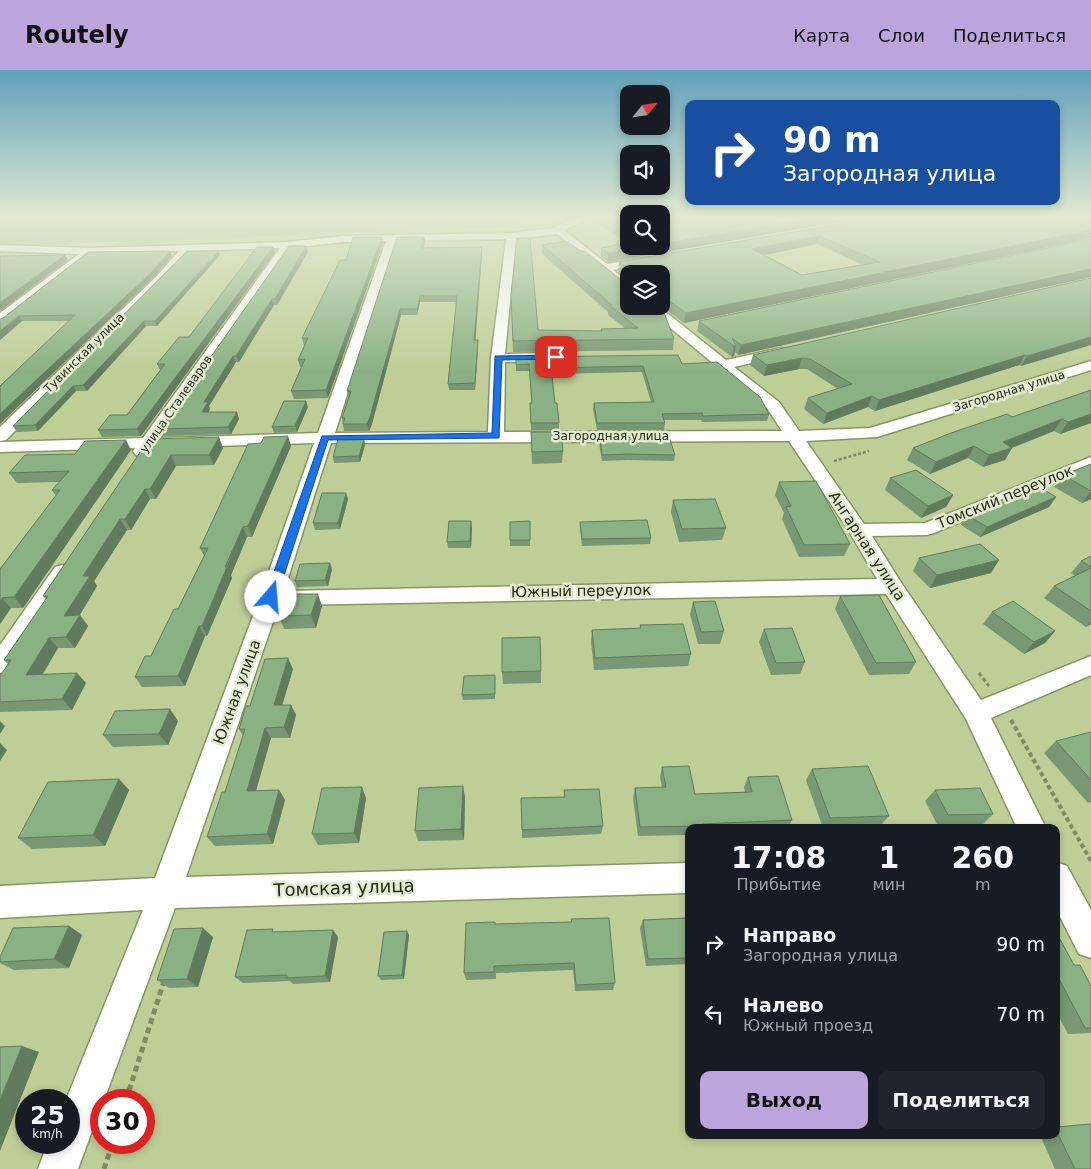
<!DOCTYPE html>
<html lang="ru">
<meta charset="utf-8">
<style>
body{margin:0;font-family:"DejaVu Sans",sans-serif;background:#20242c;color:#f1f3f6;height:100vh;display:flex;flex-direction:column;font-size:19px;white-space:nowrap}
*{box-sizing:border-box;margin:0}
p{font-size:16px;color:#9ea1a6}
.icon{flex:none;width:28px;height:28px;fill:none;stroke:currentColor;stroke-width:2;stroke-linecap:round;stroke-linejoin:round}
.map{position:relative;flex:1;overflow:hidden}
.drawer{position:absolute;left:685px;top:754px;width:375px;height:315px;display:flex;flex-direction:column;background:#171b24;border-radius:10px;box-shadow:0 2px 8px #0003}
.drawer>*{flex:none}
.top-card{position:absolute;left:685px;top:30px;width:375px;height:105px;border-radius:10px;box-shadow:0 2px 8px #0003;background:#1a4fa0;color:#fff;overflow:hidden}
.needle{width:32px;rotate:60deg}
.buttons{position:absolute;left:620px;top:15px;display:grid;gap:10px}
.buttons a{display:grid;place-items:center;width:50px;height:50px;border-radius:10px;background:#171b24;box-shadow:0 2px 8px #0003;font-size:25px}
.speed{position:absolute;left:15px;top:1019px;display:flex;gap:10px;font-size:25px;font-weight:700;text-align:center}
.speed>*{display:grid;place-content:center;width:65px;height:65px;border-radius:50%;background:#171b24;box-shadow:0 2px 8px #0003;line-height:1}
.speed small{font-size:12px;font-weight:400}
.speed .limit{border:8px solid #d22;background:#fff;color:#111}
.pin{position:absolute;display:grid;place-items:center;width:42px;height:42px;color:#fff;margin:-21px;border-radius:10px;box-shadow:0 2px 8px #0006}
.me{position:absolute;width:55px;margin:-28px;rotate:18deg;stroke-linejoin:round;filter:drop-shadow(0 0 4px #0008)}
.turn{display:flex;align-items:center;gap:18px;height:105px;padding:0 15px;font-size:22px}
.turn .icon{width:65px;height:65px;stroke-width:2.5}
.turn b{display:block;font-size:35px;line-height:42px}
.eta{display:flex;justify-content:space-evenly;align-items:center;height:85px;text-align:center}
.eta b{font-size:30px;font-weight:600;line-height:35px}
.button{display:flex;gap:10px;margin-top:auto;padding:10px 15px}
.button a{flex:1;height:58px;border-radius:10px;background:#bca5dc;color:#111;font-size:20px;font-weight:600;line-height:58px;text-align:center}
.button a+a{background:#20242c;color:#f1f3f6}
ul{padding:0;list-style:none}
li{display:flex;align-items:center;gap:15px;height:70px;padding:0 15px}
li div{flex:1}
li b{display:block;font-size:19px}
li em{font-style:normal}
header{display:flex;align-items:center;gap:30px;box-sizing:border-box;height:70px;padding:0 25px;background:#bca5dc;color:#111}
header strong{font-size:24px}
nav{display:flex;gap:28px;margin-inline-start:auto;font-size:18px}
.map>svg:first-child{display:block}
</style>
<header>
<strong>Routely</strong>
<nav><a>Карта</a><a>Слои</a><a>Поделиться</a></nav>
</header>
<div class="map">
<svg width="1091" height="1099" viewBox="0 0 1091 1099">
<rect width="100%" height="100%" fill="#bece97"/>
<path fill="#a5b089" d="M0,148H524L508,157L0,176Z"/>
<g fill="none" stroke-linecap="round" stroke-linejoin="round">
<defs>
<path id="minor" d="M576,148H591L564,160L607,194L649,187L654,190L649,193L613,200L629,212V221H625L557,164L516,169L505,284L547,283L554,287L547,291L505,292L504,362L782,361L767,338L644,236H658L726,290L781,278L786,279L788,282L786,285L734,297L779,332L799,361L870,358L1091,291V300L877,367L806,371L864,454L925,453L1091,387V398L934,463L927,465L872,466L900,511L981,630L1091,586V605L991,648L1046,758H1017L966,649L886,524L289,535L280,531L186,807L689,793V823L175,838L104,1030H101V1037L78,1099H38L48,1072H69V1030H66L143,840L0,848V816L155,808L260,527L314,373L153,378L148,385L142,386L136,385L133,381L135,378L0,382V372L143,368L280,178L191,181L164,211L6,370L0,371V357L156,207L179,181L92,184L5,252L0,253V243L79,184L0,181V175L89,178L288,172L343,166L511,163L555,158L556,156ZM506,169L491,288L488,362L335,363L396,171ZM386,171L318,363L160,368L291,178L343,172ZM789,371L849,461L877,509L284,521L331,373Z
M62,495L69,497L72,502L8,601L0,603V575L55,497Z
M1056,792L1067,796L1091,840V888L1079,884L1056,839Z"/>
</defs>
<use href="#minor" stroke="#879661" stroke-width="3"/>
<path stroke="#808b62" stroke-width="1" stroke-dasharray="2 1" stroke-linecap="butt" d="M306,148L332,154
M318,148L387,151
M0,149L150,148
M0,154L16,151
M195,161L226,159L298,148
M71,165L112,149"/>
<path stroke="#808b62" stroke-width="2.5" stroke-dasharray="3 2" stroke-linecap="butt" d="M834,391L869,381"/>
<path stroke="#808b62" stroke-width="3" stroke-dasharray="4 2.5" stroke-linecap="butt" d="M979,603L989,616"/>
<path stroke="#808b62" stroke-width="4" stroke-dasharray="4.5 3" stroke-linecap="butt" d="M1011,650L1091,791"/>
<path stroke="#808b62" stroke-width="5" stroke-dasharray="6 4" stroke-linecap="butt" d="M126,1030L164,911
M104,1099L113,1072"/>
<use href="#minor" fill="#fff" fill-rule="evenodd"/>
</g>
<path fill="#779872" fill-rule="evenodd" d="M600,148H629V176L862,148L608,192L601,187V178L627,173L599,154Z
M875,148H1091V168L684,253L661,236V204H629V209L618,201L619,192ZM817,174L863,195L802,205L764,185Z
M424,167L425,172L423,178L482,177V183L475,270H478V276L475,320H449L448,314L456,232H420L417,245H401L372,354L369,361H344L342,348L348,327L347,321Z
M1091,169V207L738,285L735,282L734,286L732,287L697,261L699,251Z
M383,173L328,328L294,329L291,321L302,297H300L298,290L304,276L302,268L346,190Z
M542,175L625,213L674,269L673,280L513,282L511,226L538,260L601,261V259L625,258L608,245V242L542,184Z
M273,177L275,182L141,366L102,367L98,360L127,345L160,300L157,294L189,267Z
M308,182L277,235H274L239,292H236L209,336L210,339L208,342L239,349L231,364L164,366L160,359Z
M220,185L157,256H146L87,321H76L38,361L17,362L13,356Z
M172,186L155,206L69,251H22L0,270V249Z
M1091,208L1021,296L1019,295L875,341L868,337L823,354L804,339L808,328L838,319L807,299H799L764,306L750,295L753,285Z
M516,287L682,294L769,344L767,351L702,352L701,350H664L665,353L664,360H597L593,339L594,333L651,332L642,302L552,304L555,333L559,353V360H531L530,333H532L530,301H516Z
M1091,320V353L1060,364L1054,361L1012,378L1005,390L983,397L968,388L930,404L907,390L913,378L1012,347Z
M308,337L297,362L274,363L272,357Z
M531,362L563,381L562,393L532,394Z
M600,368L675,385L674,391L628,390L602,391L599,374Z
M149,369L223,378L214,395L176,396L156,429H150L131,460H127L94,511L97,516L80,545L88,556L75,578H58L43,604L86,613L72,640L0,642V606L8,594L4,590L46,529L43,526Z
M364,369L365,375L360,392L334,393L333,387Z
M261,373L291,376L252,467H247L231,505L232,508L207,566H205L185,616L142,617L135,607L151,586L178,539L204,486L200,478Z
M131,380L23,538H11L0,554V499L56,426L52,420L60,412L17,413L9,403L75,384Z
M1091,394V429L1082,433L1054,417L1063,405Z
M890,408L953,425L946,437L921,448L885,420Z
M779,412L850,474L844,486L799,487L782,449L784,443L775,425Z
M1056,427L1049,437L980,467L961,455L967,445Z
M348,429L340,459L315,460L313,453Z
M673,430L726,458L722,470L679,472L671,442Z
M530,451V476H510V452Z
M580,452L651,468L650,474L582,476L580,458Z
M472,457L471,478H448L447,472Z
M1091,486V554L1086,557L1044,528L1054,516L1075,506L1071,503L1081,491Z
M919,488L999,490L991,503L930,518L913,501Z
M332,499L328,516L297,517L295,511Z
M840,526L916,592L909,604L869,605L835,539Z
M693,532L724,561L720,574H698L690,544Z
M322,536L316,558L284,559L279,546Z
M992,542L1055,561L1045,573L1024,584L983,554Z
M640,555L691,584L688,596L594,600L591,572L592,560L640,558Z
M764,559L805,592L800,604L771,605L759,572Z
M293,599L282,635H291L296,645L290,668H271L256,721L279,720L285,730L273,774L215,776L207,767L225,722L243,666L239,659L250,636Z
M541,601V613L503,614L502,602Z
M495,605V629L463,630L462,625Z
M178,651L168,675L113,677L103,665Z
M1091,662V732L1088,733L1044,683L1056,671Z
M662,697L695,724L745,722L744,717L748,707L792,750L788,758H689V765L638,766L633,728L635,718L662,717L660,707Z
M812,699L889,746L880,756L823,758L806,710Z
M119,709L129,720L105,776L32,779L18,768Z
M564,720L603,756L601,764L522,768V760L564,727Z
M935,720L993,744L982,755L938,756L925,731Z
M465,727L464,770L418,771L415,761Z
M366,728L359,773L318,775L312,764Z
M686,846H689V894L646,896L640,858L643,850L685,848Z
M495,854L615,913L613,920L575,921L573,900L496,903V909L466,910L464,903Z
M69,856L82,865L69,898L14,900L0,893V887Z
M407,861L409,865L404,909L381,910L378,906Z
M276,862L338,867L330,912L293,914L290,911L243,913L235,907Z
M1056,862L1074,895L1091,916V963L1068,964L1056,941Z
M213,867L198,917L169,918L157,910Z
M1056,1057L1091,1099H1055L1040,1065H1056Z"/>
<path fill="#617c5c" d="M815,148H862L608,192V183L648,176H661V174Z
M1091,160V168L684,253L686,243Z
M819,166L817,174L751,188L752,179Z
M382,167L383,173L328,328L326,320Z
M424,167L425,172L422,184L421,178Z
M306,176L308,182L277,235L275,229Z
M273,177L275,182L141,366L137,359Z
M482,177V183L475,277L474,270Z
M170,181L172,186L155,206L0,354V344Z
M219,181L220,185L157,256L155,251Z
M65,185L68,190L0,241V233Z
M1091,199V207L738,285L741,275Z
M420,226V232L417,245V239Z
M272,229L274,235L239,292L236,286Z
M400,239L401,245L372,354L369,361L367,354Z
M19,246L22,251L0,270V261Z
M144,251L146,256L87,321L83,315Z
M1091,267V275L1021,296L1027,286Z
M478,270V276L475,320V313Z
M734,276H736L734,286L732,287Z
M1025,285L1019,295L875,341L879,330Z
M233,286L236,292L209,336L210,339L205,349L202,342L204,332Z
M802,288L799,299L764,306L767,295Z
M73,316L76,321L38,361L35,355Z
M872,326L868,337L823,354L827,343Z
M306,331L308,337L297,362L295,356Z
M237,342L239,349L231,364L228,357Z
M1091,344V353L1060,364L1068,352Z
M1062,349L1054,361L1011,378H1012L1005,390L983,397L989,385L1003,372Z
M288,366L291,376L252,467L248,456Z
M219,367L223,378L214,395L209,385Z
M364,369L365,375L360,392L359,386Z
M126,370L131,380L23,538L14,527Z
M974,376L968,388L930,404L936,392Z
M171,385L176,396L156,429L150,419Z
M145,419L150,429L131,460L125,449Z
M1091,421V429L1082,433Z
M346,423L348,429L340,459L338,453Z
M953,425L946,437L921,448L928,436Z
M1056,427L1049,437L980,467L987,457Z
M120,449L127,460L94,511L97,516L73,556L64,546L83,506Z
M471,451L472,457L471,478L470,471Z
M243,457L247,467L231,505L232,508L207,566L202,556Z
M999,490L991,503L930,518L937,505Z
M330,493L332,499L328,516L325,510Z
M318,524L322,536L316,558L311,545Z
M2,528L11,538L0,554V531Z
M80,545L88,556L75,578L66,567Z
M1091,551V554L1086,557Z
M199,556L205,566L185,616L178,606Z
M1055,561L1045,573L1024,584L1034,572Z
M49,568L58,578L36,615L26,605Z
M288,588L293,599L279,646L274,635Z
M77,603L86,613L72,640L62,629Z
M291,635L296,645L290,668L284,657Z
M170,639L178,651L168,675L159,664Z
M0,651L5,656L0,664Z
M265,658L271,668L253,731L247,721Z
M0,673L7,680L0,691Z
M119,709L129,720L105,776L93,765Z
M463,716L465,727L464,770L461,759Z
M362,717L366,728L359,773L354,763Z
M279,720L285,730L273,774L267,764Z
M69,856L82,865L69,898L54,889Z
M203,858L213,867L198,917L187,909Z
M333,860L338,867L330,912L325,906Z
M407,861L409,865L404,909L402,905Z
M22,976L39,982L0,1081V1030Z"/>
<path fill="#8ab184" stroke="#617c5c" fill-rule="evenodd" d="M604,148H629V164Z
M661,148H815L661,174Z
M875,148H1080L1091,152V160L686,243L661,225V204H631V201L619,192ZM819,166L880,192L802,205L752,179Z
M353,167H382L326,320L291,321L305,289L298,290L308,268H302L340,190H346Z
M397,167H424L421,178L482,177L474,270H478L475,313L448,314L457,226H420L417,239H400L370,347L367,354H343L345,348H342L351,321H347Z
M517,168H530L538,260L602,261L601,259L638,258L609,235H612L542,175L566,171L581,181H585L625,213H629V236H654L665,245L674,269L513,271L511,226Z
M1091,169V199L741,275L732,268L736,276H734L699,251Z
M629,172V176H648L608,183L601,178Z
M289,176H306L275,229H272L236,286H233L204,332H208L202,342H237L228,357L160,359Z
M257,177H273L137,359L98,360L110,345H127L165,294H157L179,267H189Z
M170,181L153,201L0,344V316L75,245L19,246L0,261V249L3,248L88,182Z
M187,181H219L155,251H144L83,315L73,316L35,355L13,356Z
M65,185L0,233V186Z
M1091,208V267L1027,286L1025,285L879,330L872,326L827,343L808,328L852,314L810,289L802,288L767,295L753,285Z
M678,285L682,294L717,292L760,327L769,344L703,346L702,343L662,344L665,353H597L594,333L654,332L643,296L551,298L555,333H557L559,353H531L530,333H532L529,294L516,295V287Z
M1091,320V344L1068,352L1062,349L1003,372L1012,378L989,385L974,376L936,392L913,378L951,363L1007,344L1012,347Z
M284,331H306L295,356L272,357Z
M531,362H561L563,381L532,382Z
M288,366L248,456L243,457L225,497H227L202,556H199L178,606L135,607L145,586H151L174,539H178L208,478H200L248,374L261,373L264,367Z
M219,367L209,385H171L150,419H145L125,449H120L83,506H90L64,546L80,545L66,567L49,568L26,605L77,603L62,629L0,632V606L11,590H4L48,526H43L149,369Z
M669,367L675,385L629,384L602,385L600,368Z
M338,369H364L359,386L333,387Z
M126,370L14,527L2,528L0,531V499L60,420H52L69,401L9,403L25,385L75,384L85,371Z
M1091,394V421L1063,405Z
M916,400L953,425L928,436L890,408Z
M816,411L850,474L804,475L786,437L791,436L779,412Z
M1036,415L1056,427L987,457L967,445Z
M322,423H346L338,453H313Z
M715,429L726,458L682,459L673,430Z
M647,450L651,468L582,469L580,452Z
M449,451H471L470,471L447,472Z
M530,451V470H510V452Z
M980,474L999,490L937,505L919,488Z
M1091,486V497L1081,491Z
M330,493L325,510L295,511L300,494Z
M1091,498V541L1054,516Z
M286,524H318L311,545L279,546Z
M879,525L916,592L876,593L840,526Z
M715,531L724,561L701,562L693,532Z
M1013,531L1055,561L1034,572L992,542Z
M683,554L691,584L595,588L592,560L641,558L640,555Z
M792,558L805,592L776,593L764,559Z
M540,567L541,601L502,602V568Z
M288,588L274,635H291L284,657L265,658L247,721L279,720L267,764L207,767L222,722H225L245,659H239L246,636H250L265,589Z
M495,605V624L462,625L464,606Z
M170,639L159,664L103,665L115,641Z
M1091,662V710L1056,671Z
M689,696L695,724L752,722L748,707L778,706L792,750L702,754V756L640,757L635,718L666,717L662,697Z
M868,696L889,746L830,748L812,699Z
M119,709L93,765L18,768L48,712Z
M463,716L461,759L415,761L419,718Z
M362,717L354,763L312,764L322,718Z
M980,718L993,744L948,745L935,720Z
M599,719L603,756L522,760L521,728L565,727L564,720Z
M686,846H689V888L648,889L643,850L686,848Z
M609,848L615,913L576,915L574,893L494,896V902L464,903L466,853L495,852V854L572,852L571,849Z
M69,856L54,889L0,892V887L13,858Z
M203,858L187,909L157,910L174,859Z
M273,859L272,862L333,860L325,906L287,908V905L235,907L247,860Z
M407,861L402,905L378,906L384,862Z
M1056,862L1074,895H1080L1091,916V958H1085L1056,903Z
M22,976L0,1030V977Z
M1091,1054V1099H1075L1056,1060V1057Z"/>
<linearGradient id="sky" x2="0" y2="1"><stop stop-color="#60a1bb"/><stop offset="0.49" stop-color="#e2e9d0"/><stop offset="1" stop-color="#e2e9d0" stop-opacity="0"/></linearGradient>
<rect width="1091" height="302" fill="url(#sky)"/>
<path fill="#1a73e8" stroke="#114b97" d="M556,285L559,287L558,289L502,290L499,368L328,370L277,527L271,531L267,530L265,527L322,366L492,363L495,286Z"/>
<g text-anchor="middle" stroke-width="5" stroke-linejoin="round" paint-order="stroke">
<g font-size="12" fill="#262b16" stroke="#e2ebcf">
<text transform="translate(84 283) rotate(-45)" y="4">Тувинская улица</text>
<text transform="translate(1009 321) rotate(-17)" y="4">Загородная улица</text>
<text transform="translate(176 334) rotate(-55)" y="4">улица Сталеваров</text>
<text x="611" y="370">Загородная улица</text>
</g>
<g font-size="15" fill="#262b16" stroke="#e2ebcf">
<text transform="translate(1005 427) rotate(-22)" y="5">Томский переулок</text>
<text transform="translate(867 476) rotate(57)" y="5">Ангарная улица</text>
<text transform="translate(581 521) rotate(-1)" y="5">Южный переулок</text>
<text transform="translate(237 622) rotate(-70)" y="5">Южная улица</text>
</g>
<g font-size="18" fill="#262b16" stroke="#e2ebcf">
<text transform="translate(344 818) rotate(-2)" y="6">Томская улица</text>
</g>
</g>
</svg>
<div class="buttons">
<a><svg class="needle" viewBox="-14 -14 28 28"><path d="M0-13l5 13h-10z" fill="#e53935"/><path d="M0 13l5-13h-10z" fill="#9ea1a6"/></svg></a>
<a><svg class="icon" aria-label="sound" viewBox="0 0 24 24"><path d="M4 9h4l5-4v14l-5-4H4zM17 9q2 3 0 6"/></svg></a>
<a><svg class="icon" aria-label="search" viewBox="0 0 24 24"><circle cx="10" cy="10" r="6"/><path d="M15 15l6 6"/></svg></a>
<a><svg class="icon" aria-label="layers" viewBox="0 0 24 24"><path d="M12 4l9 5-9 5-9-5zM3 14l9 5 9-5"/></svg></a>
</div>
<div class="speed"><div>25<small>km/h</small></div><div class="limit">30</div></div>
<div class="pin" style="left:556px;top:287px;background:#d93025"><svg class="icon" aria-label="arrive" viewBox="0 0 24 24"><path d="M6 21V4h12l-3 4 3 4H6"/></svg></div>
<svg class="me" style="left:271px;top:527px" viewBox="-20 -20 40 40"><circle r="19" fill="#fff"/><path d="M0-13L10 11 0 6-10 11z" fill="#1a73e8"/></svg>
<div class="top-card">
<div class="turn"><svg class="icon" aria-label="right" viewBox="0 0 24 24"><path d="M7 20v-9h11M14 6l5 5-5 5"/></svg><div><b>90 m</b>Загородная улица</div></div>
</div>
<section class="drawer">
<div class="eta">
<div><b>17:08</b><p>Прибытие</p></div>
<div><b>1</b><p>мин</p></div>
<div><b>260</b><p>m</p></div>
</div>
<ul>
<li><svg class="icon" aria-label="right" viewBox="0 0 24 24"><path d="M7 20v-9h11M14 6l5 5-5 5"/></svg><div><b>Направо</b><p>Загородная улица</p></div><em>90 m</em></li>
<li><svg class="icon" aria-label="left" viewBox="0 0 24 24"><path d="M17 20v-9H6M10 6l-5 5 5 5"/></svg><div><b>Налево</b><p>Южный проезд</p></div><em>70 m</em></li>
</ul>
<div class="button"><a>Выход</a><a>Поделиться</a></div>
</section>
</div>
